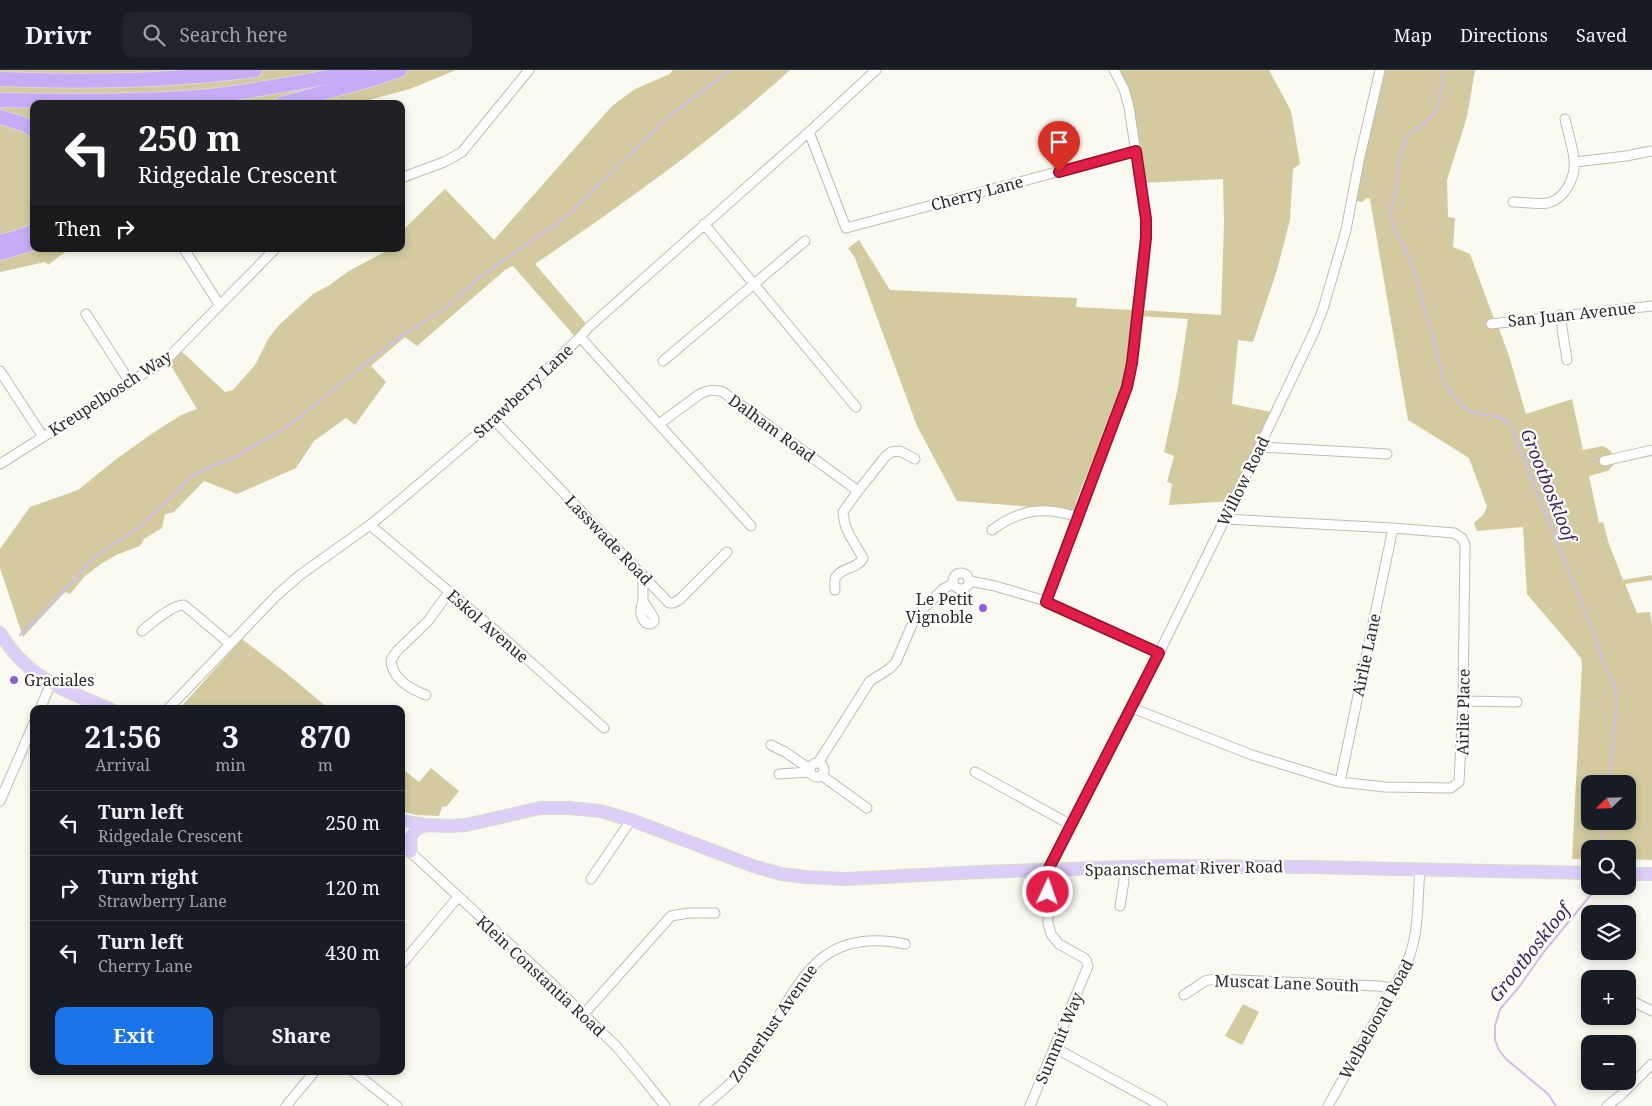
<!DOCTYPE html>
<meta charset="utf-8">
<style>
body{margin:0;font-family:"Noto Serif",serif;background:#20242c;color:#f1f3f6;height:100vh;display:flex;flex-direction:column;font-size:19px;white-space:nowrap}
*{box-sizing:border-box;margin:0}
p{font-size:16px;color:#9ea1a6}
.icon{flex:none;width:28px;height:28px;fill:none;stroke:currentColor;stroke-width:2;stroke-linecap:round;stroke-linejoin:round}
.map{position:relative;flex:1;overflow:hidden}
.sheet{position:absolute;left:30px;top:635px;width:375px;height:370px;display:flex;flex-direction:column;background:#171b24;border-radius:10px;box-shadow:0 2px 8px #0003}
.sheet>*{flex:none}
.guide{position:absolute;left:30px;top:30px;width:375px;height:152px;border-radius:10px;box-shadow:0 2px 8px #0003;background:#202124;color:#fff;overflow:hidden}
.needle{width:32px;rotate:247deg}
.buttons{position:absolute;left:1581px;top:705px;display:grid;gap:10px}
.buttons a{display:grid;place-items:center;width:55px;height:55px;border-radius:10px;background:#171b24;box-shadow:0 2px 8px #0003;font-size:25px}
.pin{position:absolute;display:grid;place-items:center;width:42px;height:42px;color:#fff;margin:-51px -21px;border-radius:50% 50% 50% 0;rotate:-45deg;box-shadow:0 0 5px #0007}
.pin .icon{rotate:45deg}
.me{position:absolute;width:55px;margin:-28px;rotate:3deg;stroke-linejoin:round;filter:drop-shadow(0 0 4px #0008)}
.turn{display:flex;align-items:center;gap:18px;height:105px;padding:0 25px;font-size:22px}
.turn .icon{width:65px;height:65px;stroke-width:2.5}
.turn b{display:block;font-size:35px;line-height:42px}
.then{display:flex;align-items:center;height:48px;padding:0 25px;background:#0003;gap:10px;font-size:19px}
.eta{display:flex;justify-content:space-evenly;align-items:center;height:85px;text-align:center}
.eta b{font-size:30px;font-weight:700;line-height:35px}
.primary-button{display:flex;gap:10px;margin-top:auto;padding:10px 25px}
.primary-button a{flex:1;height:58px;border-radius:10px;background:#1a73e8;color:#fff;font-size:20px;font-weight:700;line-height:58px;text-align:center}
.primary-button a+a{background:#20242c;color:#f1f3f6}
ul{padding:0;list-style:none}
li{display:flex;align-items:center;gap:15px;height:65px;padding:0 25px;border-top:1px solid #363941}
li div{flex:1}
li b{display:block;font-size:19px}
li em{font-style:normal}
header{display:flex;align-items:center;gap:30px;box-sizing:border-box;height:70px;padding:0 25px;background:#171b24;border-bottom:1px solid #363941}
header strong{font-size:24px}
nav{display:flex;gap:28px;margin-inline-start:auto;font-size:18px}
.search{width:350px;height:45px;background:#20242c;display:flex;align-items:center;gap:12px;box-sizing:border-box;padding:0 18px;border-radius:10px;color:#9ea1a6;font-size:19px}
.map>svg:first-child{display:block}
</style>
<header>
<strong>Drivr</strong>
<div class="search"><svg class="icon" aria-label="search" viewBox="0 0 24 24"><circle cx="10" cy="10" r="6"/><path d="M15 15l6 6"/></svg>Search here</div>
<nav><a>Map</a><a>Directions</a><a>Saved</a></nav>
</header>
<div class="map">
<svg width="1652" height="1036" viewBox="0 0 1652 1036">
<rect width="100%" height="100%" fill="#fbfaf0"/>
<path fill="#d3cb9f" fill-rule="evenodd" d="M0,0H456L410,19L354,34H34V179H69L48,195L45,192L0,202Z
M673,0H790C711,72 623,134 535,194L589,257L578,270L513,196L505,200L417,276L405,267L371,296L386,312L355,355L346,348L314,371L296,398L237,424L204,411L174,442L165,444L162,458L144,469L140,476L116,485L101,494L85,506L70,524L65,522L23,567L0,498V479L30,437L78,420L115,390L153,363L181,345L197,339L167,289L178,278L225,322L233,320L255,295L268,269L279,255L313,224L328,216L349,201L390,179H401V162L445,119L494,170L612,36L635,19L670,4Z
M1114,0H1269L1291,41L1300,94L1293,99L1290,150L1277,200L1253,272L1238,270L1232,334L1276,343L1233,431L1169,435L1172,414L1167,412L1174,386L1164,382L1178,317L1188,249L1138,246V240L1221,245L1224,152L1223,109L1141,113L1129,37Z
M1380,0H1475L1467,47L1447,110L1448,147L1455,148L1453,177L1470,184L1494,249L1551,243L1552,249L1498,256L1508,283L1526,344L1572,329L1583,380L1603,376L1611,381L1614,394L1608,401L1589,406L1599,453L1603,452L1609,474L1623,510L1652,505V510L1625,514L1637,543L1650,542L1652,555V790L1628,789V779H1590V789H1572L1582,595L1581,588L1567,571L1527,524L1523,457L1477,461L1474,453L1483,445L1487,437L1469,388L1408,350L1370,129L1367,128L1362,132L1351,130ZM1590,714H1628V751H1590Z
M859,170L890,220L1077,228L1076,237L1134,240L1125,307L1120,325L1076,431L1077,439L1071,440L957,431L917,356L855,188L848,178Z
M242,569L285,602L329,639H179Z
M401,698L419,712L431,698L459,721L447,736L442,737L439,746L416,745L401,741Z
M1243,934L1259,942L1242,975L1225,966Z"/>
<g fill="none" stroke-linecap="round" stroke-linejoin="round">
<path stroke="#cebeeb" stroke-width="2" d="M1444,0L1438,39L1431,48L1410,63L1400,83L1395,125L1390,145L1393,154L1411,192L1419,217L1438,287L1444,313L1453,326L1468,341L1501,348L1507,351L1511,357L1593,561L1604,593L1615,619L1617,631L1609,714
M20,565L40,546L98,484L137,459L194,405L208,398L238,386L292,353L399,267L443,240L477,209L563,149L672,44L730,0
M1602,779L1605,751
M1556,1036L1548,1024L1506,989L1499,980L1495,970V956L1500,939L1519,917L1543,883L1598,816"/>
<defs>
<path id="minor" d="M809,62L846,158L1136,81
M1575,92L1626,86L1652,81
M401,108L444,92L462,82L529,0
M1513,132C1524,132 1537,135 1548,133C1565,129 1576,107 1574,90C1573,77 1568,63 1565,49
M704,154L856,337
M184,179L219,234
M86,244L130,312
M1560,245L1567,290
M1491,254L1652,236
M580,267L751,456
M663,291L805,171
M0,301L43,367
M494,350L669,533H673L679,530L727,482
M659,354L700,324C708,320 714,319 723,322L858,421
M1259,377L1387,384
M1604,391L1652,380
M0,394L167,289L275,179
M370,455L497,562L604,658
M992,460C1020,439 1044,436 1077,447
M953 511a8 8 0 1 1 16 0a8 8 0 1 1-16 0Z
M643,505V531L654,548V551L651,554L646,553C639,546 640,540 643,531
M970,511L995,516L1046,531L1159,583
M835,520C835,516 834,510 836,507C842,497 858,499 863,488L850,466L845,455L843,442L858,421L885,387L891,382L900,381L915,389
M1046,531L1077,447L1122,331L1132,293L1144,198L1146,149L1129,37L1124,19L1114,0
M142,561C152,553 171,535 184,535L229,573
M426,625C410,619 392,608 391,590L397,581L428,551L449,522
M1463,631L1517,632
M1132,638L1252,685L1340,712L1385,717L1451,718L1459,712L1463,631L1465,475L1462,468L1454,463L1393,458L1225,449
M40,639L51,613
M168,639L277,525L300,505L370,455L405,426L494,350L557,290L580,267L589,257L809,62L876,0
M771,675L785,682L810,699
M818,693L870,611L889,599L896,592L914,550L922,540L943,519L953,514
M810 700a7 7 0 1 1 14 0a7 7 0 1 1-14 0Z
M975,702L1071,755
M779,704L810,702
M821,705L867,738
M1340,712L1393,458
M0,731L34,653
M405,751V764L408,775
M401,771L405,777L540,902L617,977L642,1007L665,1036
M591,809L631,750
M1120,836L1124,811L1123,798
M401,895L458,827
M1184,925L1205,911L1214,909L1378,916L1393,918
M1628,929L1652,941
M583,945L671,846L689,843H715
M1055,978L1162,1036
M353,1001L397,1036
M286,1036L315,1001
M704,1036C721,1022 737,1009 750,991C796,929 807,854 905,874
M1030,1036L1088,896L1086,890L1084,888L1059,874L1051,864L1048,853V800L1132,638L1225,449L1313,264L1323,239L1346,160L1359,91L1380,0
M1328,1036L1405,897C1420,866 1417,833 1420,799
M1607,1036L1621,1025L1652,994"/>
<path id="major" d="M0,563C27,608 63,620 110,639
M401,751L425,755L449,756L466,755L540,738H569L601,741L634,751L753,796L781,804L806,807L845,809L980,802L1158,796L1308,797L1590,803
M411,782L410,767L415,760L425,755
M1628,804H1652"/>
<path id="highway" d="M0,9C86,13 169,11 255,0
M0,30C70,31 140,32 210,26C262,20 314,10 365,0
M281,34L366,11L400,0
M0,47L23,54L34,60
M0,172L16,168L34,161
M0,183L34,173"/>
</defs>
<use href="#minor" stroke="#bfbdb3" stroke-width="11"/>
<use href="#major" stroke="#d9d8d8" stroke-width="14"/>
<use href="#highway" stroke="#d9d8d8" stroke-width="16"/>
<use href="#minor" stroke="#fff" stroke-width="9"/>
<use href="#major" stroke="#ddcdf9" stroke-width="11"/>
<use href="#highway" stroke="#c6acf5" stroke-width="14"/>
</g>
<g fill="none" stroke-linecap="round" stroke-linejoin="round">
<defs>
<path id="route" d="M1048,822V800L1159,583L1046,532L1127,317L1132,293L1146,168V149L1136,81L1059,102"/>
</defs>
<use href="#route" stroke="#92132f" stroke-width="12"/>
<use href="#route" stroke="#e11d48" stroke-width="9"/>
</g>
<g fill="#905dd5" stroke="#fff" stroke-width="2">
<circle cx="983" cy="538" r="5"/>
<circle cx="14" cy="610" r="5"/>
</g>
<g text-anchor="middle" stroke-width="4.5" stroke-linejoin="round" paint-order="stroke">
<g font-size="16" fill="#2a2926" stroke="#fff">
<text transform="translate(977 123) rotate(-15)" y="6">Cherry Lane</text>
<text transform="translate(1572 244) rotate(-6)" y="6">San Juan Avenue</text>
<text transform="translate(523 321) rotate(-43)" y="6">Strawberry Lane</text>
<text transform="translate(110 323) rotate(-33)" y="6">Kreupelbosch Way</text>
<text transform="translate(772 358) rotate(36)" y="6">Dalham Road</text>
<text transform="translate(1243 411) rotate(-64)" y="6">Willow Road</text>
<text transform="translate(609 470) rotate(46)" y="6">Lasswade Road</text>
<text transform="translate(488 556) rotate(41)" y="6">Eskol Avenue</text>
<text transform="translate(1366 585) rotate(-78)" y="6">Airlie Lane</text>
<text transform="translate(1463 642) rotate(-89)" y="6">Airlie Place</text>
<text transform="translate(1184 798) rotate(-1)" y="6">Spaanschemat River Road</text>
<text transform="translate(541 906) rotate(43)" y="6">Klein Constantia Road</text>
<text transform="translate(1287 913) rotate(2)" y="6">Muscat Lane South</text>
<text transform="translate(1376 949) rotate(-61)" y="6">Welbeloond Road</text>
<text transform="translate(773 953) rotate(-55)" y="6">Zomerlust Avenue</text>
<text transform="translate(1059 968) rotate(-67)" y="6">Summit Way</text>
</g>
<g font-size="16" fill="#2a2926" stroke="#fff" text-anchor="end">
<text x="973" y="535">Le Petit<tspan x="973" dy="18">Vignoble</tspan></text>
<text x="24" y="616" text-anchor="start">Graciales</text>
</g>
<g font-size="18" font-style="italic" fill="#3e275d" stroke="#fff">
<text transform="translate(1548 415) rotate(68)" y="6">Grootboskloof</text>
<text transform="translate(1530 883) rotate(-52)" y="6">Grootboskloof</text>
</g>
</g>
</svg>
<div class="buttons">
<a><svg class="needle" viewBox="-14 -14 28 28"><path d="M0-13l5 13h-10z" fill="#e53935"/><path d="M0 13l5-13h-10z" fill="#9ea1a6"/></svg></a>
<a><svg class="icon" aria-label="search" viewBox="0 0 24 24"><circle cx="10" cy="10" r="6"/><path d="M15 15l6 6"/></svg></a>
<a><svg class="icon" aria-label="layers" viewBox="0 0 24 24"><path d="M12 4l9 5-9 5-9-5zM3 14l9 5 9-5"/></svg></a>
<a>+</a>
<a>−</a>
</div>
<div class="pin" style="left:1059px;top:102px;background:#d93025"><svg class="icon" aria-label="arrive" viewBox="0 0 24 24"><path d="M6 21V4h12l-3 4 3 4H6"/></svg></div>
<svg class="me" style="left:1048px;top:822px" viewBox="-20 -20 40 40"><circle r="17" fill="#e11d48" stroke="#fff" stroke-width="3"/><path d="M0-11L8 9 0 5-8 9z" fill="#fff"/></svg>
<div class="guide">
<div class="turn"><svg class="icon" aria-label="left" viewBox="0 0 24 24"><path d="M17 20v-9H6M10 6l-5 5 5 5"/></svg><div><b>250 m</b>Ridgedale Crescent</div></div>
<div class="then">Then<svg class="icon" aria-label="right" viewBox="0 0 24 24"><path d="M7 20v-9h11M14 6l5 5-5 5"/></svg></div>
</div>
<section class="sheet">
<div class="eta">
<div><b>21:56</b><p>Arrival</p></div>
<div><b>3</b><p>min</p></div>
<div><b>870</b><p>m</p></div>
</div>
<ul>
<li><svg class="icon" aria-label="left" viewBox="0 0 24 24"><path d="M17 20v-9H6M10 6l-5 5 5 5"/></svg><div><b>Turn left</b><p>Ridgedale Crescent</p></div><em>250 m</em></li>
<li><svg class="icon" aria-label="right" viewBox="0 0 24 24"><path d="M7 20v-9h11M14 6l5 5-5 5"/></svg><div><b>Turn right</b><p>Strawberry Lane</p></div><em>120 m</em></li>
<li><svg class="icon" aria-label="left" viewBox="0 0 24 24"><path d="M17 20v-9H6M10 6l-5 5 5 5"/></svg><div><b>Turn left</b><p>Cherry Lane</p></div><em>430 m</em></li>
</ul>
<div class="primary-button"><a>Exit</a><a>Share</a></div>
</section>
</div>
